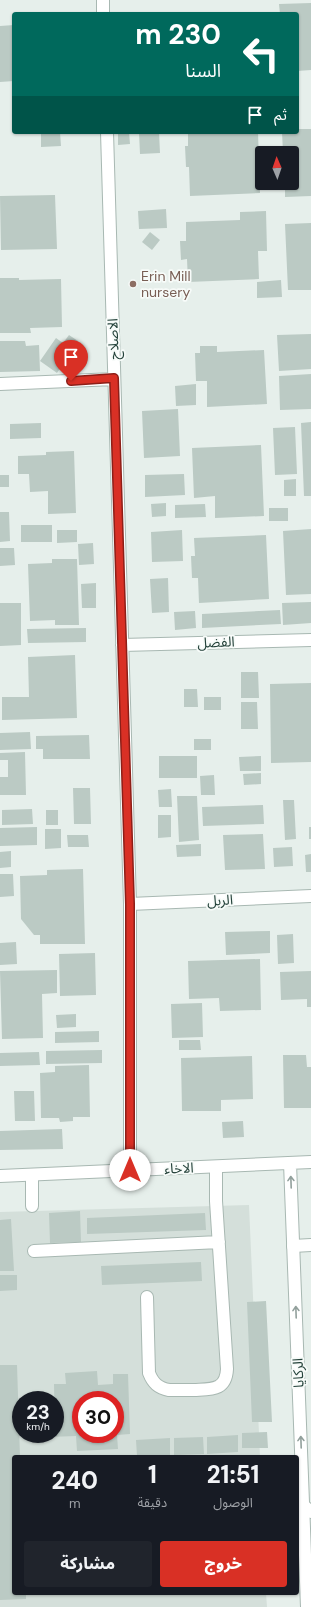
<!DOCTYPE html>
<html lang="ar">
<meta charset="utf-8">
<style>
body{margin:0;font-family:"DM Sans","Noto Sans Arabic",sans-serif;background:#20242c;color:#f1f3f6;direction:rtl;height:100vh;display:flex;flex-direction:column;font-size:15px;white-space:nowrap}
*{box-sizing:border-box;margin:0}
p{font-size:13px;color:#9ea1a6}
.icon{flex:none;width:22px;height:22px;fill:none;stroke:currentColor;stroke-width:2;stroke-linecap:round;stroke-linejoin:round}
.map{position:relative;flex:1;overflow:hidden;direction:ltr}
.details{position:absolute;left:12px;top:1455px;width:287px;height:140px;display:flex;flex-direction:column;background:#171b24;border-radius:4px;box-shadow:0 1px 3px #0004;direction:rtl}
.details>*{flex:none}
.hud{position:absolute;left:12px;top:12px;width:287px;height:122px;border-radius:4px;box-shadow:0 1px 3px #0004;direction:rtl;background:#00695c;color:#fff;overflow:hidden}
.needle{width:26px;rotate:358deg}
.fabs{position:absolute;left:255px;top:146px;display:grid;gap:8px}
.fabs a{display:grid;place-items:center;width:44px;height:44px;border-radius:4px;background:#171b24;box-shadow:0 1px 3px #0004;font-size:20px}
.speed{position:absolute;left:12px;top:1391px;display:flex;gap:8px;font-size:20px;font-weight:700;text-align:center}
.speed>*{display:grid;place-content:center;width:52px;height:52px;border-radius:50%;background:#171b24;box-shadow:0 1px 3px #0004;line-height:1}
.speed small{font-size:10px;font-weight:400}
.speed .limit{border:6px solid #d22;background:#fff;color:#111}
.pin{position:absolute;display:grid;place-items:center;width:34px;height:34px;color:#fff;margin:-41px -17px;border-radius:50% 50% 50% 0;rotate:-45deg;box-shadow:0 0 4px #0007}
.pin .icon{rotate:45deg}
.me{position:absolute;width:44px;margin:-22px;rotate:0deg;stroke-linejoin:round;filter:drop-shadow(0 0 3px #0008)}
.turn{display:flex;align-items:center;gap:14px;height:84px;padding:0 12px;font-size:18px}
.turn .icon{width:52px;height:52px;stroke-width:2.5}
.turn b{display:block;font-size:28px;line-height:34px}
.then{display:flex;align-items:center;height:38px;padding:0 12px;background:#0003;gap:8px;font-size:15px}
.eta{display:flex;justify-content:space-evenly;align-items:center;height:68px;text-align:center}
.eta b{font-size:24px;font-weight:800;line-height:28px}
.primary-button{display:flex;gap:8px;margin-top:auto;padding:8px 12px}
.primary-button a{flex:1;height:46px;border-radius:4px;background:#d93025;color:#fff;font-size:16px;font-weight:800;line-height:46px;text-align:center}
.primary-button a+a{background:#20242c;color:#f1f3f6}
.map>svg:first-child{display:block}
</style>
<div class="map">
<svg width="311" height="1607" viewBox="0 0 311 1607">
<rect width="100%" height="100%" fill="#e6efeb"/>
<path fill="#d4dfda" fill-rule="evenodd" d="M249,1205L260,1457H14V1593H266L267,1607H0V1212ZM21,1400H55V1434H21ZM81,1400H115V1434H81Z"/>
<path fill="#bbcac4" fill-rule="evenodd" d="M311,3V70L297,71V14H280L279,4Z
M14,25V81L0,82V26Z
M297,129H311V196L285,197V183H292V153H283L282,132H297Z
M41,132H60L61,146L41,147Z
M118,132H129L130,144L118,145Z
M139,132H159L160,153L140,154Z
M188,132H258L260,193L190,196L189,167H186L185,146H188Z
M55,195L57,249L1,250L0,196Z
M166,209L167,228L139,229L138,211Z
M266,211L267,251H258L259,279L188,282L187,259L181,260L180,241H186V222L240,220V212Z
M311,223V290H288L285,224Z
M150,232L160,240L152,250L142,242Z
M0,278H19V280L61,279L62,327L30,328L31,333H0Z
M281,280L282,297L257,298V282Z
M311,334V369L279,371L277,335Z
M69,335L78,341L57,373L40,361L56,338L63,343Z
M0,341H25L26,346L39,345L40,371L0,372Z
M200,346H217V352L264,350L267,404L207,407V381H196L195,353H200Z
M311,374V409L280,410L279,376Z
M196,384V405L176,406L175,386Z
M178,409L180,456L144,458L142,411Z
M311,422V496H304L301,423Z
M41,423V438L10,439V424Z
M295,427L297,474L275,475L273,428Z
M261,445L264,516L215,518V496L194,498L192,448Z
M74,451L76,513L48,514V491L30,492L29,474H18V456L46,455V452Z
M184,474L185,495L145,497V475Z
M0,475H9V487H0Z
M296,479V496H284V480Z
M166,503V516L152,517L151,504Z
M205,504L206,517L175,518V505Z
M269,508H288V521H269Z
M0,512H9L10,541L0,542Z
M21,525H52V542H21Z
M311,529V594L286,595L283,531Z
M57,530H77V542L57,543Z
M182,530L183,561L152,562L151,532Z
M266,535L269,599L199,603L198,578H192L191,556H195L194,538Z
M93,543L94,564L79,565L78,544Z
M0,548H14L15,565L0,566Z
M52,559H77L79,625H55V620L30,621L28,564L52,563Z
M168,578L169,612L152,613L150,579Z
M96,583V608H82L81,584Z
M311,602V623L283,625L282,603Z
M0,603H21V645L0,646Z
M280,610L281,624L202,628V614Z
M195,611L196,628L175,630L174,612Z
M86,628V642L28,643L27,629Z
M75,655L77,718L2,720V697H29L28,657Z
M241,672H258L259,698H241Z
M311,683V762L271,763L270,684Z
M184,689H197L198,707H184Z
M204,697H221V710H204Z
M241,702H257L258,729H241Z
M30,732L31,749L0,750V733Z
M89,735L90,759H43V749H36V736Z
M194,739H211V750H194Z
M25,752L26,795H0V777H8V760H0V753Z
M159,756H197V778H159Z
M261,756V771H240L239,757Z
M261,773V784L244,785L243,774Z
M214,775L215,795H201L200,776Z
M73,788H90L91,824H74Z
M171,789L172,807H159L158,790Z
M177,796H197L199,840L179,842Z
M283,800H294L296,839L285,840Z
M263,805L264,824L203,826L202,807Z
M32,809L33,824L2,825V810Z
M46,810H58V825H46Z
M158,815H171V837L158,838Z
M37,827V845L0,846V828Z
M309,827H311V839H309Z
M45,829H61V848L45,849Z
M263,834L265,869L225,870L223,835Z
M67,835H88L89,847H68Z
M201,844V856L177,857L176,845Z
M292,847L293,866L274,867L273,848Z
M11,851V867L0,868V852Z
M311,854V872H306L305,855Z
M83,869L85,944H40V935H34L21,919L20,876L47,875V870Z
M0,874H13L14,896L0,897Z
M270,931V953L226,955L225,932Z
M293,934L294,963L278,964L277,935Z
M16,942L17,964L0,965V943Z
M95,953L96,995L60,996L59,954Z
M260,959L261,1010L220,1011L219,998L189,999L188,961Z
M57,970V993L42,994L43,1038L2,1039L0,971Z
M311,971V1007H307V999L281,1000L280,972Z
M202,1003L203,1037L172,1038L171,1004Z
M76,1014V1027L57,1028L56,1015Z
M99,1031V1042L55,1043V1032Z
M179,1040H200L201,1050H179Z
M102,1050V1063L46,1064V1051Z
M39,1052L40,1065L0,1066V1053Z
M283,1055H306L307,1067H311V1108H284Z
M252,1056L253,1099L221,1100V1111H182L181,1058Z
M89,1065L90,1117H73V1121L60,1122L59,1118H41L40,1073L55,1072V1066Z
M14,1091H34L35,1121H15Z
M243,1121L244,1137L223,1138L222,1122Z
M62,1129L63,1149L0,1150V1131Z
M80,1211L81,1242L50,1243L49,1213Z
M205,1213L206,1230L87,1234V1218Z
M11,1219L14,1271H0V1220Z
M201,1262L202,1281L102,1285L101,1266Z
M0,1275H17V1290L0,1291Z
M266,1301L272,1422H252L247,1302Z
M0,1365H17L20,1457H14V1593H26V1599L0,1600Z
M97,1371L98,1385L113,1384V1374H128L130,1434L117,1435L118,1449L77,1451L76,1436L49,1437V1434H55L54,1384H66L65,1373ZM81,1400H115V1434H81Z
M267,1432L268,1448H242V1433Z
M238,1435V1452L207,1454V1437Z
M203,1437L204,1454L174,1455V1438Z
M170,1438V1455L137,1456L136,1440Z"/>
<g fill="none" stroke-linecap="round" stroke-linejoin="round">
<defs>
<path id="lane" d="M32,1175V1206
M293,1246L311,1245
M34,1251L219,1242
M147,1297L149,1373C153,1383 158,1388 169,1390C177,1390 186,1390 194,1390C211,1389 226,1391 227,1369L216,1201V1167
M303,1505L311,1512"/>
<path id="street" d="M103,0V14
M107,132L130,904V1170
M0,384L114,379
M122,645L311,640
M130,904L311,896
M290,1163L307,1607
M0,1176L311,1162"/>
</defs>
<use href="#lane" stroke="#a8b8b2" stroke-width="14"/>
<use href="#street" stroke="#a8b8b2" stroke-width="14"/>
<use href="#lane" stroke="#fff" stroke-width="12"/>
<use href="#street" stroke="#fff" stroke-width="12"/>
</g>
<defs><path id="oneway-shaft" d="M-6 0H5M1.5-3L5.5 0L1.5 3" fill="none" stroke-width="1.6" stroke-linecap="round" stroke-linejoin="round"/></defs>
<g stroke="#92a09c">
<use href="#oneway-shaft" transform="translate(291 1182) rotate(-92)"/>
<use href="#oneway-shaft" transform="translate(296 1312) rotate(-92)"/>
<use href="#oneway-shaft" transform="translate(301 1442) rotate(-92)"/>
</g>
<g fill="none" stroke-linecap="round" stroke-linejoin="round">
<defs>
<path id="route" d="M71,381L114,378L130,904V1170"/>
</defs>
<use href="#route" stroke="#8d1f18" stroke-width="10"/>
<use href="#route" stroke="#d93025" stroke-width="7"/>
</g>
<circle fill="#8d6e63" stroke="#f7fbf9" stroke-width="1.5" cx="133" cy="284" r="4"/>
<g text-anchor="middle" stroke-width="3.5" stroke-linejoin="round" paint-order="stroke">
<g font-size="14" fill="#785e54" stroke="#f7fbf9" text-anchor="start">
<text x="141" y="281">Erin Mill<tspan x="141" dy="16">nursery</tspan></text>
</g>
<g font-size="14" fill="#24423a" stroke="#f7fbf9">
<text transform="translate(113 339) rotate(-92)" y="5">الاصلاح</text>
<text transform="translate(216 642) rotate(-2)" y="5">الفضل</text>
<text transform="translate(220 900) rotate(-3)" y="5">الربل</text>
<text transform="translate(179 1168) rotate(-2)" y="5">الاخاء</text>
<text transform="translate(298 1373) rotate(-92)" y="5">الركايا</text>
</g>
</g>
</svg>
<div class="fabs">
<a><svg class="needle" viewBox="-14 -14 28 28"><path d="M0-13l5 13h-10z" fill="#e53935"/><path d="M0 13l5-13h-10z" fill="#9ea1a6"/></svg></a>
</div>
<div class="speed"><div>23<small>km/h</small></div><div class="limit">30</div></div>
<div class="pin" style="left:71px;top:381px;background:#d93025"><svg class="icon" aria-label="arrive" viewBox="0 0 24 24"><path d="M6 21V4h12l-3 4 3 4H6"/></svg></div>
<svg class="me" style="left:130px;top:1170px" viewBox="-20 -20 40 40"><circle r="19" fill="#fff"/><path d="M0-13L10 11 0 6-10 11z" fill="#d93025"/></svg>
<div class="hud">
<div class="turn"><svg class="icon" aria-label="left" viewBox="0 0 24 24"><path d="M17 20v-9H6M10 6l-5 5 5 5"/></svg><div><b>230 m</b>السنا</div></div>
<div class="then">ثم<svg class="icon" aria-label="arrive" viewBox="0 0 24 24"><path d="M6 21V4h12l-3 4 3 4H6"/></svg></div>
</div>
<section class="details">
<div class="eta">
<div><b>21:51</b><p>الوصول</p></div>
<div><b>1</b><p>دقيقة</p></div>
<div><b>240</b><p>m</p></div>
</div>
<div class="primary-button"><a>خروج</a><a>مشاركة</a></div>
</section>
</div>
